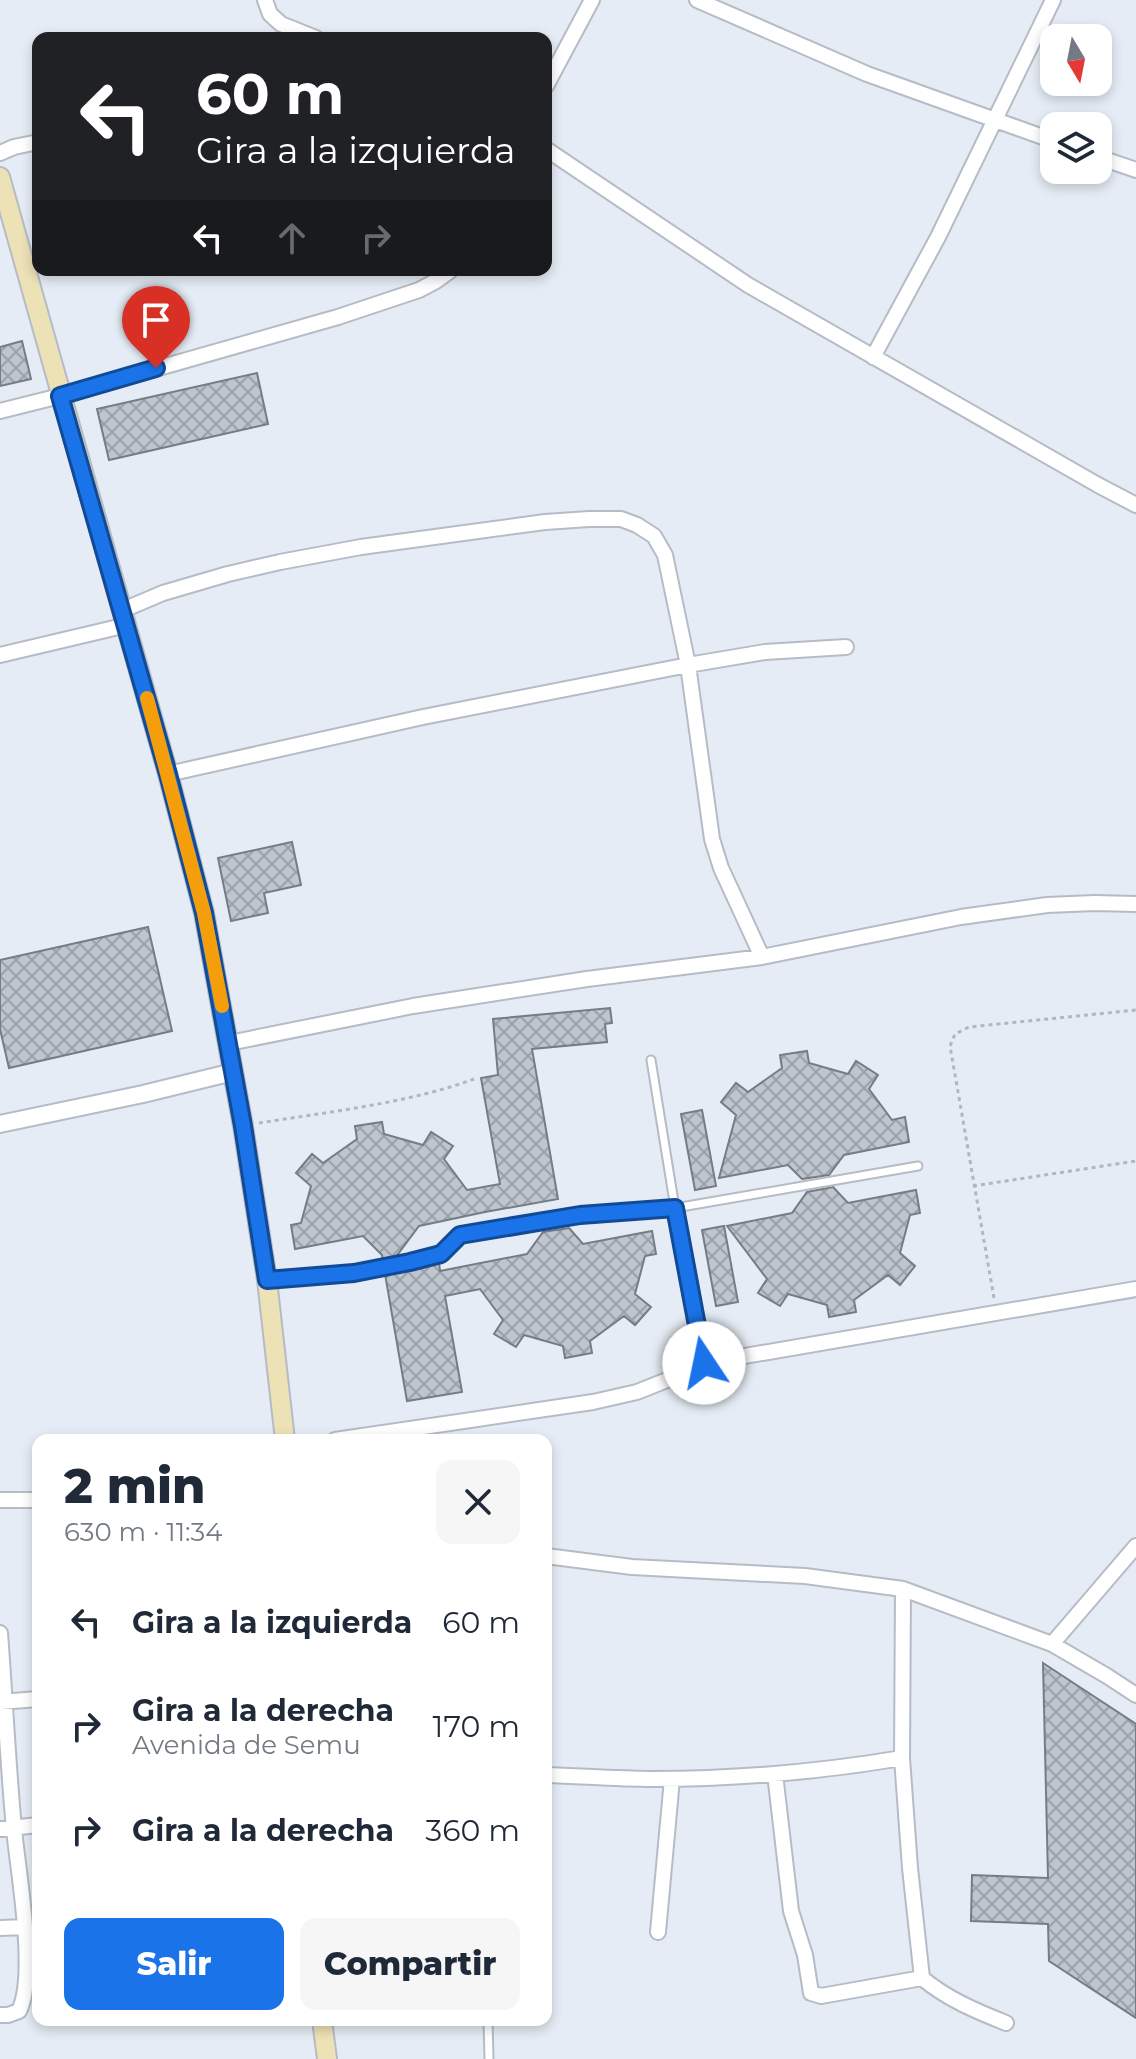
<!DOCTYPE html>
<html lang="es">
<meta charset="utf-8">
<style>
body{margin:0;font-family:Montserrat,sans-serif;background:#f6f6f7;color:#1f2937;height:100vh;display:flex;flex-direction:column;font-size:30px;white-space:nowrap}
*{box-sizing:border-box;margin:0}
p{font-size:26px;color:#747a83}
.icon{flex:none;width:44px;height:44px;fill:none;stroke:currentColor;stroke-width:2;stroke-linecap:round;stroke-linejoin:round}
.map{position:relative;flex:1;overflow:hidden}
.sheet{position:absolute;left:32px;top:1434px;width:520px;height:592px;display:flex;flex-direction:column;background:#fff;border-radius:16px;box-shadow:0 4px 12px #0003}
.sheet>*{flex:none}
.banner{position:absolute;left:32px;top:32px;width:520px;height:244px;border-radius:16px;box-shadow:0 4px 12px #0003;background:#202124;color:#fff;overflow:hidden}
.needle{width:52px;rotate:170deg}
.buttons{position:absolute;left:1040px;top:24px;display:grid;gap:16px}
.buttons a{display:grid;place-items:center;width:72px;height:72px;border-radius:16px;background:#fff;box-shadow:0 4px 12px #0003;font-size:40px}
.pin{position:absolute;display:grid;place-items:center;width:68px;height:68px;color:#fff;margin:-82px -34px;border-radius:50% 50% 50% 0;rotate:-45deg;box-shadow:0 0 8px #0007}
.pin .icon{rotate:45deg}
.me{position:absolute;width:88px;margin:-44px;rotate:349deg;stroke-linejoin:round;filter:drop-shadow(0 0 6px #0008)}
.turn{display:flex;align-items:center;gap:28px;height:168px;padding:0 32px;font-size:36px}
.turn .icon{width:104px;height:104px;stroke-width:2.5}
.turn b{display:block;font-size:56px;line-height:68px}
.lanes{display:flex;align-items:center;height:76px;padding:0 32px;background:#0003;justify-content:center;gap:40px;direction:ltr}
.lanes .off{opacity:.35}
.round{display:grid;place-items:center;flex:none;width:84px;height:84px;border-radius:16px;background:#f6f6f7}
.head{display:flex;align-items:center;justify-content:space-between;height:136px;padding:0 32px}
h1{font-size:48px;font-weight:800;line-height:60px}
.action{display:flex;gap:16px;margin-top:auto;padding:16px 32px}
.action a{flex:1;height:92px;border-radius:16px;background:#1a73e8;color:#fff;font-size:32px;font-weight:800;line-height:92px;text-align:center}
.action a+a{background:#f6f6f7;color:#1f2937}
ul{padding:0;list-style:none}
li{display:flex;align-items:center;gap:24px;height:104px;padding:0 32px}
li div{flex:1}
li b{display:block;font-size:30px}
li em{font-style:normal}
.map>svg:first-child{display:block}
</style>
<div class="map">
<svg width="1136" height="2059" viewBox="0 0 1136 2059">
<defs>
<pattern id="building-cross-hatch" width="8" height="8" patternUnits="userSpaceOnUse" patternTransform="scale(2)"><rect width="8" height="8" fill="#bec5ce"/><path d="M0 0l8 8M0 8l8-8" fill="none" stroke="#9ba1a9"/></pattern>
</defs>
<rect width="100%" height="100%" fill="#e5ecf5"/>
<path fill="url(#building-cross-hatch)" stroke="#767c84" stroke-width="2" d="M22,341L31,379L0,386V347Z
M257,373L268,424L109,460L97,409Z
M292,842L301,885L264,893L268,913L231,921L218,858Z
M148,927L172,1031L9,1068L0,1029V960Z
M610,1008L612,1023L605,1024L607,1042L532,1049L558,1199L485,1212L419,1226L395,1258L383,1261L382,1255L363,1236L295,1249L291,1225L301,1223L311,1186L296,1173L312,1154L323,1163L357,1139L355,1126L382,1122L384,1134L423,1145L431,1132L453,1146L444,1159L467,1190L500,1184L481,1078L498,1075L493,1019Z
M807,1051L809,1063L848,1074L856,1061L878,1075L869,1089L892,1120L905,1117L909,1142L844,1155L829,1175L802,1179L788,1165L719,1178L736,1115L721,1102L736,1083L748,1092L782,1068L780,1055Z
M702,1110L716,1186L695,1190L681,1114Z
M833,1187L848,1203L916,1190L920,1213L910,1215L900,1253L915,1266L900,1285L888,1275L854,1300L856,1312L829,1317L827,1305L788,1294L780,1306L758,1293L767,1279L727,1226L792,1213L807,1192Z
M724,1226L738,1302L716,1306L702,1230Z
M569,1228L583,1244L652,1231L656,1254L645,1256L635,1294L651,1307L635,1325L624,1316L590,1341L592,1353L565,1358L563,1346L524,1335L516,1347L494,1334L503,1320L480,1289L445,1296L462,1392L407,1401L385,1274L439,1262L440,1271L527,1254L543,1232Z
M1043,1663L1136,1724V2018L1049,1961L1048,1924L971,1921L972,1875L1048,1878Z"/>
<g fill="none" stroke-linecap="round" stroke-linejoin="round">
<defs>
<path id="service" d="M651,1060L675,1208L704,1363
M268,1280L354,1273L410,1262L441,1254L460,1235L580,1215L675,1208L918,1166
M488,2020L489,2059"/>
<path id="minor" d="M265,0L270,14L281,24L316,38
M697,0L867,74L1054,141
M546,86L592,0
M546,149L748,285L1098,485L1136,505
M0,153L14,147L38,142
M1098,157L1136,170
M873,357L938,237L1053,0
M0,411L60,396L338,317L419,290L436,281L451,270
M123,610L163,593L228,574L280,562L361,547L545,522L589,519H621L637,525L654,536L665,555L688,665L712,839L721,868L762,957
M0,655L127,625
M168,774L423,717L688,665L765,652L846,647
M229,1043L413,1006L587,979L762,957L961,917L1047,905L1095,903L1136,904
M335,1440L593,1402L637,1392L677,1376L704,1363L1136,1289
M0,1500H38
M546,1556L632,1567L805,1576L903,1589L1052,1644L1107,1676L1136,1695
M903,1589L902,1758L910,1868L922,1978C947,1999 976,2011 1006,2023
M0,1633C5,1699 8,1764 14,1829C18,1872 37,1975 19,2011L8,2015H0
M1052,1644L1136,1546
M0,1702L38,1699
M775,1774L791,1911L805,1955L811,1993L821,1996L922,1978
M546,1775C581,1776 616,1779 651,1779C735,1779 819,1772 902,1758
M0,1829L38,1825
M0,1928L25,1927
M658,1932L672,1779"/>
<path id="tertiary" d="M0,1124L143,1094L233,1072"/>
<path id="secondary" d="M0,177L168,774L204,913L243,1126L267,1280L285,1440
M322,2020L327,2059"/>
</defs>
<use href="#service" stroke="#b6bcc5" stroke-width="11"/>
<use href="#minor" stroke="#b6bcc5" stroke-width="18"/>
<use href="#tertiary" stroke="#b6bcc5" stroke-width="20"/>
<use href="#secondary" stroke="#b6bcc5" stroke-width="22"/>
<path stroke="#b1b7be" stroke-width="3" stroke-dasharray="4 4" stroke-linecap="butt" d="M259,1123C328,1112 409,1103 474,1079
M973,1186L1136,1161
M994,1298L950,1046L955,1034L969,1027L1136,1010"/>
<use href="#service" stroke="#fff" stroke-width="7"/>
<use href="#minor" stroke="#fff" stroke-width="14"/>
<use href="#tertiary" stroke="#fff" stroke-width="16"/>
<use href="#secondary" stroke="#ede1b6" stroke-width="18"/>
</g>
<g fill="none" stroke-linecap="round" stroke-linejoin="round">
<defs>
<path id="route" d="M156,368L60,396L168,774L204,913L243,1126L267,1280L354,1273L410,1262L441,1254L460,1235L580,1215L675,1208L704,1363"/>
</defs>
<use href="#route" stroke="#114b97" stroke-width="20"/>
<use href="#route" stroke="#1a73e8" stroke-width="14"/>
<path stroke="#f59e0b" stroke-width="14" d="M147,698L204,913L222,1006"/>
</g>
</svg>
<div class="buttons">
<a><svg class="needle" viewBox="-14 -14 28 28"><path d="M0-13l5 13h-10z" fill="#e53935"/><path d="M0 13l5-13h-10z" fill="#747a83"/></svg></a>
<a><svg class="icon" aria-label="layers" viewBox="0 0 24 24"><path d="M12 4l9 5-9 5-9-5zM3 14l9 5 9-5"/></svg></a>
</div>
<div class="pin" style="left:156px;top:368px;background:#d93025"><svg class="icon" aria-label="arrive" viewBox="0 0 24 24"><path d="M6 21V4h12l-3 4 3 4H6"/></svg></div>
<svg class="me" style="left:704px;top:1363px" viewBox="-20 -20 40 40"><circle r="19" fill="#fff"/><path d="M0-13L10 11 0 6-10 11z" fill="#1a73e8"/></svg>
<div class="banner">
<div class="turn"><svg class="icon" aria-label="left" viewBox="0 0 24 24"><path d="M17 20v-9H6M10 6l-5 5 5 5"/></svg><div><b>60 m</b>Gira a la izquierda</div></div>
<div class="lanes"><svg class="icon" aria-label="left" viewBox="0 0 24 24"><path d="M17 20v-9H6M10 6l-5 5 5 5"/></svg><svg class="icon off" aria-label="ahead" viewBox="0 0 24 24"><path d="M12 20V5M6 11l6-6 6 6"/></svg><svg class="icon off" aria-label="right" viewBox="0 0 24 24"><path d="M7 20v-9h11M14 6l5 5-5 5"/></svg></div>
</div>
<section class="sheet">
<div class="head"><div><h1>2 min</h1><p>630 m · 11:34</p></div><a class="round"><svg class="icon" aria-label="close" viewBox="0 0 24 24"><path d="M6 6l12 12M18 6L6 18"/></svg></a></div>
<ul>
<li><svg class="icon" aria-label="left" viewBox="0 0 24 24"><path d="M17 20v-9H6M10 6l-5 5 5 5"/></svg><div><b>Gira a la izquierda</b></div><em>60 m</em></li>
<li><svg class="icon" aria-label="right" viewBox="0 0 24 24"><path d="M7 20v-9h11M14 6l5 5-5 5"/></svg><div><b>Gira a la derecha</b><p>Avenida de Semu</p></div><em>170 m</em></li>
<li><svg class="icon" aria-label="right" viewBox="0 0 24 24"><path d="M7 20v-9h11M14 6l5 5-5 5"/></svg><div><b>Gira a la derecha</b></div><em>360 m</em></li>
</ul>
<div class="action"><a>Salir</a><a>Compartir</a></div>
</section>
</div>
